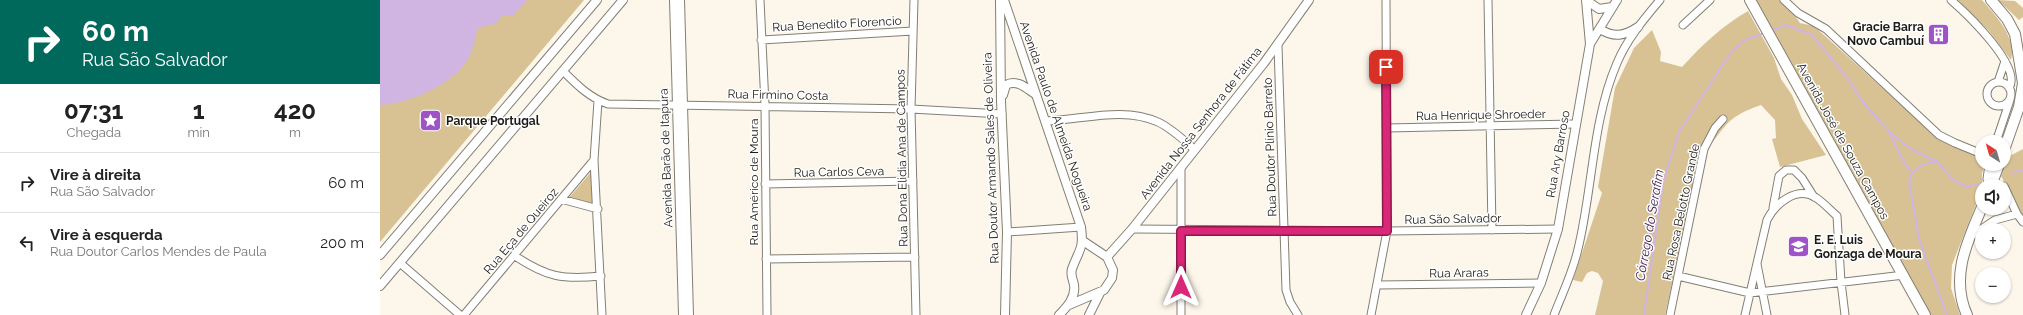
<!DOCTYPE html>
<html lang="pt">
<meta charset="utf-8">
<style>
body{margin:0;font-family:Raleway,sans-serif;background:#f2f2f2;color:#222;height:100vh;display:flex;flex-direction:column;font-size:15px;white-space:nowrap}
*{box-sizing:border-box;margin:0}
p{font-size:13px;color:#767676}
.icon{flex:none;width:22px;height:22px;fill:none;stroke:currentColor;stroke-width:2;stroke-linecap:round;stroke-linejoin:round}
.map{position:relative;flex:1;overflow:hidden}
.details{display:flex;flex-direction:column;background:#fff;width:380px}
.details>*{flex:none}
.top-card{background:#00695c;color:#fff;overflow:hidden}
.needle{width:26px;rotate:323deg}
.tools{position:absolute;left:1595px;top:135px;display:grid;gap:8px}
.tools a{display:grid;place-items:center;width:36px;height:36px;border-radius:50%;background:#fff;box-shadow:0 1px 3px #0004;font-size:20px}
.pin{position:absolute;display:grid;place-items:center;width:34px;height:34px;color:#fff;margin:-17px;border-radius:8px;box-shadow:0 2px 6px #0006}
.me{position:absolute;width:44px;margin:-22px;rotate:0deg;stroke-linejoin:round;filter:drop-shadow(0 0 3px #0008)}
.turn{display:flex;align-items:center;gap:14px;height:84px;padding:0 16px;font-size:18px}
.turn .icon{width:52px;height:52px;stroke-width:2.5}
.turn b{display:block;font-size:28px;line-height:34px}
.eta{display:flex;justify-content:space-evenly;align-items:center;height:68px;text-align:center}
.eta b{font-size:24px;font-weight:700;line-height:28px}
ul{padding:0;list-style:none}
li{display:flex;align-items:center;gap:12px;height:60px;padding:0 16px;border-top:1px solid #e0e0e0}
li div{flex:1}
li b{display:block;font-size:15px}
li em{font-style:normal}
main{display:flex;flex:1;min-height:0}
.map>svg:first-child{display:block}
</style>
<main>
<section class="details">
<div class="top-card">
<div class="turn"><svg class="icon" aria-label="right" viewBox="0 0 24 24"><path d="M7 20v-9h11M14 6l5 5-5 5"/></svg><div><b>60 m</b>Rua São Salvador</div></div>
</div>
<div class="eta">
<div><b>07:31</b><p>Chegada</p></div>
<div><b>1</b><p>min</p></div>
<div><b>420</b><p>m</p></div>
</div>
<ul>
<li><svg class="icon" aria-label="right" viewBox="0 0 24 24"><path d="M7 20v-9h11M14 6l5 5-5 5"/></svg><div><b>Vire à direita</b><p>Rua São Salvador</p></div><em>60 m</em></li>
<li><svg class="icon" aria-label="left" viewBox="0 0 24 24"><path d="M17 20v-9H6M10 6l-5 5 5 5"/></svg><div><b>Vire à esquerda</b><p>Rua Doutor Carlos Mendes de Paula</p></div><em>200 m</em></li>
</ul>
</section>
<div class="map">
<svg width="1643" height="315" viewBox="0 0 1643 315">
<rect width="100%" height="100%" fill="#fcf6eb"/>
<path fill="#d8c294" d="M0,0H204L0,242Z
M1372,0H1404L1420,23L1434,26L1550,131L1577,148L1602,158V164H1605L1602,173V189L1572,265L1571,288L1580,315H1547Z
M1578,0H1602C1616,16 1637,38 1631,60L1609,31Z
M1618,0L1635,1L1643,8V17L1639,20Z
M1368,11L1394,58L1401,79L1412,95L1422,119L1446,155L1400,167L1392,139L1396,138L1395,120L1381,105C1370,109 1359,113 1350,121C1339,131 1334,144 1321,151L1285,315H1215L1223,281L1218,273L1212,271L1207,273L1202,282L1193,280L1222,193L1218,187L1235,88L1254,48L1272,30L1281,52L1280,61L1302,67C1322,45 1342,26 1368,11Z
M1643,149V216L1621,176L1626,158Z
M211,172L213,205L188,199Z"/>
<path fill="#d0b4e2" d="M0,0H147L133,16L122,15L116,24L107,25L97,29C95,40 93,49 88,59C74,84 28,104 0,105Z"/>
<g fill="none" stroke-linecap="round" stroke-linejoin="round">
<path stroke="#d0b4e2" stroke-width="2" d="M1390,31L1406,25L1432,35L1469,80L1479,97L1492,113L1512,134L1531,149L1558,162L1572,179L1587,187L1598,184
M1509,133C1517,146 1521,161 1531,171
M1557,162L1544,164L1532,172L1529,181L1539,239L1567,315
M1632,173L1643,170
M1264,315L1283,182L1299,132L1351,52L1365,40L1384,33"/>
<defs>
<path id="minor" d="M380,0L385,105L387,315
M534,0L531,109L536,315
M1108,0L1112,230
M1404,0L1418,13L1446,29L1559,135L1575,143L1602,154
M1571,0C1586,13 1643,67 1629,88
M1303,25L1330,0
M381,40L533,31
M898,46L906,290L910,302L918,315
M184,72C197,85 210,98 228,104L531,109L622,114
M1607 94a12 12 0 1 1 24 0a12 12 0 1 1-24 0Z
M1618,82L1625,61
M218,101L214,160L222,315
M666,121C702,120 743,106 778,122C791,128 804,140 815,150
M1007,128L1195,124
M1616,142L1630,100
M801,168V315
M385,184L533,181
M1608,186L1607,179L1609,164
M1624,186L1637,214L1643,222
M181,199L218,209
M1393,208L1399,176L1406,170H1414L1422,178L1434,197
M752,229L1007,231L1178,229
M627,232L701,227
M1591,236L1615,220L1637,214
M135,256C167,277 182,280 221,276
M386,259L535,257
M20,263L80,315
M1377,264L1387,315
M1298,276L1370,293L1524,275
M997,285L1161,283
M84,315L214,160
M991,315L1007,231L1006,0
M1174,315C1182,294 1193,272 1198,249C1213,188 1212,121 1237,63C1247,39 1264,19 1280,0
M1290,315L1324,149L1335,128L1343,119
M1365,315L1387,220C1395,204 1416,186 1435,197C1443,202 1450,210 1457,216L1461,282L1465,315"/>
<path id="major" d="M294,0L303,315
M300,0L309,315
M620,0L621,101L627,232L625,315
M624,0L701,227C704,250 699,249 692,269C690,275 693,279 694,285C696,297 687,307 679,315
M1206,0L1210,44
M1206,0L1219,9L1232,7
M1220,29C1234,38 1244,36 1258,27
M623,95L626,85C637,79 646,88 655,94
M0,255L217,0
M727,257L752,229L884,63L929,0
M0,286L243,0
M689,305L724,290L732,278L733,270L727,257L703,241
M709,315L720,293
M1146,315L1161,283L1178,229L1210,44L1237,0"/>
<path id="highway" d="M1370,0L1545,315
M1611,0L1627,19L1635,34L1643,83L1639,107L1624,150
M1611,186L1619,164
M1587,315C1570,277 1587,242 1602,207"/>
</defs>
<use href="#minor" stroke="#847f74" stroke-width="9"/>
<use href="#major" stroke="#847f74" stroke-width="10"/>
<use href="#highway" stroke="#847f74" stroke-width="12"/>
<use href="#minor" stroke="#fff" stroke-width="7"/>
<use href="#major" stroke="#fff" stroke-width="8"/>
<use href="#highway" stroke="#fff" stroke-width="10"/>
</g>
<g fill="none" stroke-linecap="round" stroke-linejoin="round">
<defs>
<path id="route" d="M801,287V231H1007L1006,67"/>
</defs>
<use href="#route" stroke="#8e194d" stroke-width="10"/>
<use href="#route" stroke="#db2777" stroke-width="7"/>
</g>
<defs>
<symbol id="building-square" viewBox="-11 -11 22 22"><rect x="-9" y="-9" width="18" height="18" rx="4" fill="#9e53c6" stroke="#fff"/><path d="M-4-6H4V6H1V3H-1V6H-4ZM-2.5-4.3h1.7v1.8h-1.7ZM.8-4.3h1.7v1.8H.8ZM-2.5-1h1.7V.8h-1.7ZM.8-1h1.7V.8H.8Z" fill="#fff"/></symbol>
<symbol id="sight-square" viewBox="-11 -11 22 22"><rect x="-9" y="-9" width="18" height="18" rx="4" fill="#9e53c6" stroke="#fff"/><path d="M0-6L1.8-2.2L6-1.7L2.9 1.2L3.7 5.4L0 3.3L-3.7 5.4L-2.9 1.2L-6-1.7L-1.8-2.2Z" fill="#fff"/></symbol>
<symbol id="school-square" viewBox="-11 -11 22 22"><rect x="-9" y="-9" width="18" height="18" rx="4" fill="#9e53c6" stroke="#fff"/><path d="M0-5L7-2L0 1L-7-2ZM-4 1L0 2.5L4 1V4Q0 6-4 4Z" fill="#fff"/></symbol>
</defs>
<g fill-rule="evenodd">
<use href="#building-square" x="1546" y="22" width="25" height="25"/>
<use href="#sight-square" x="38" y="108" width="25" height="25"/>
<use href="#school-square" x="1406" y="234" width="25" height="25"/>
</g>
<g text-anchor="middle" stroke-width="3" stroke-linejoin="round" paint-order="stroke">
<g font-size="12" fill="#1d1b17" stroke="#fff">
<text transform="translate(457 24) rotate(-3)" y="4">Rua Benedito Florencio</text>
<text transform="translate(398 95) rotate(1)" y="4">Rua Firmino Costa</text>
<text transform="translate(1101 115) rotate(-1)" y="4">Rua Henrique Shroeder</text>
<text transform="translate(676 116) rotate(71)" y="4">Avenida Paulo de Almeida Nogueira</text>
<text transform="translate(821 123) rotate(-52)" y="4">Avenida Nossa Senhora de Fátima</text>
<text transform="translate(1463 141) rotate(61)" y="4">Avenida José de Souza Campos</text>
<text transform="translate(890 147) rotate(-92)" y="4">Rua Doutor Plínio Barreto</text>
<text transform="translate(1178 154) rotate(-80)" y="4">Rua Ary Barroso</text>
<text transform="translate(286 158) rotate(-92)" y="4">Avenida Barão de Itapura</text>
<text transform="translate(522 158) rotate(-91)" y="4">Rua Dona Elidia Ana de Campos</text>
<text transform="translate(611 158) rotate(-92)" y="4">Rua Doutor Armando Sales de Oliveira</text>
<text transform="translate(459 172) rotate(-1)" y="4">Rua Carlos Ceva</text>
<text transform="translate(374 182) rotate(-90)" y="4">Rua Américo de Moura</text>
<text transform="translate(1301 212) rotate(-78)" y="4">Rua Rosa Belotto Grande</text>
<text transform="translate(1073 219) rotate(-1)" y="4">Rua São Salvador</text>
<text transform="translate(141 231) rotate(-50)" y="4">Rua Eça de Queiroz</text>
<text transform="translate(1079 273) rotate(-1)" y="4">Rua Araras</text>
</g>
<g font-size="12" font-weight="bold" fill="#1d1b17" stroke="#fff" text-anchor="start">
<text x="1544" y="31" text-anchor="end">Gracie Barra<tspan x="1544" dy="14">Novo Cambuí</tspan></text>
<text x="66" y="125">Parque Portugal</text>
<text x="1434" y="244">E. E. Luis<tspan x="1434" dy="14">Gonzaga de Moura</tspan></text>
</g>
<g font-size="13" font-style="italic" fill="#3f1b53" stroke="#fff">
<text transform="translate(1269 225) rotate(-80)" y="5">Córrego do Serafim</text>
</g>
</g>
</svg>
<div class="tools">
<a><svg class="needle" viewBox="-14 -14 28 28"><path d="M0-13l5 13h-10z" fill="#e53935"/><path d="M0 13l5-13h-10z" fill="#767676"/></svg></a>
<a><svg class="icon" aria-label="sound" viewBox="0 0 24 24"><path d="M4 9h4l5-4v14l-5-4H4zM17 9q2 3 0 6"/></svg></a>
<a>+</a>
<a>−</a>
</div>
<div class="pin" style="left:1006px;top:67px;background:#d93025"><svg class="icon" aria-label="arrive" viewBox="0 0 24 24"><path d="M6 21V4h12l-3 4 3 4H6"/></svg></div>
<svg class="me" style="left:801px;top:287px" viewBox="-20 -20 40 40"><path d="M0-17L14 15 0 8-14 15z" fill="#db2777" stroke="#fff" stroke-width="4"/></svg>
</div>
</main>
